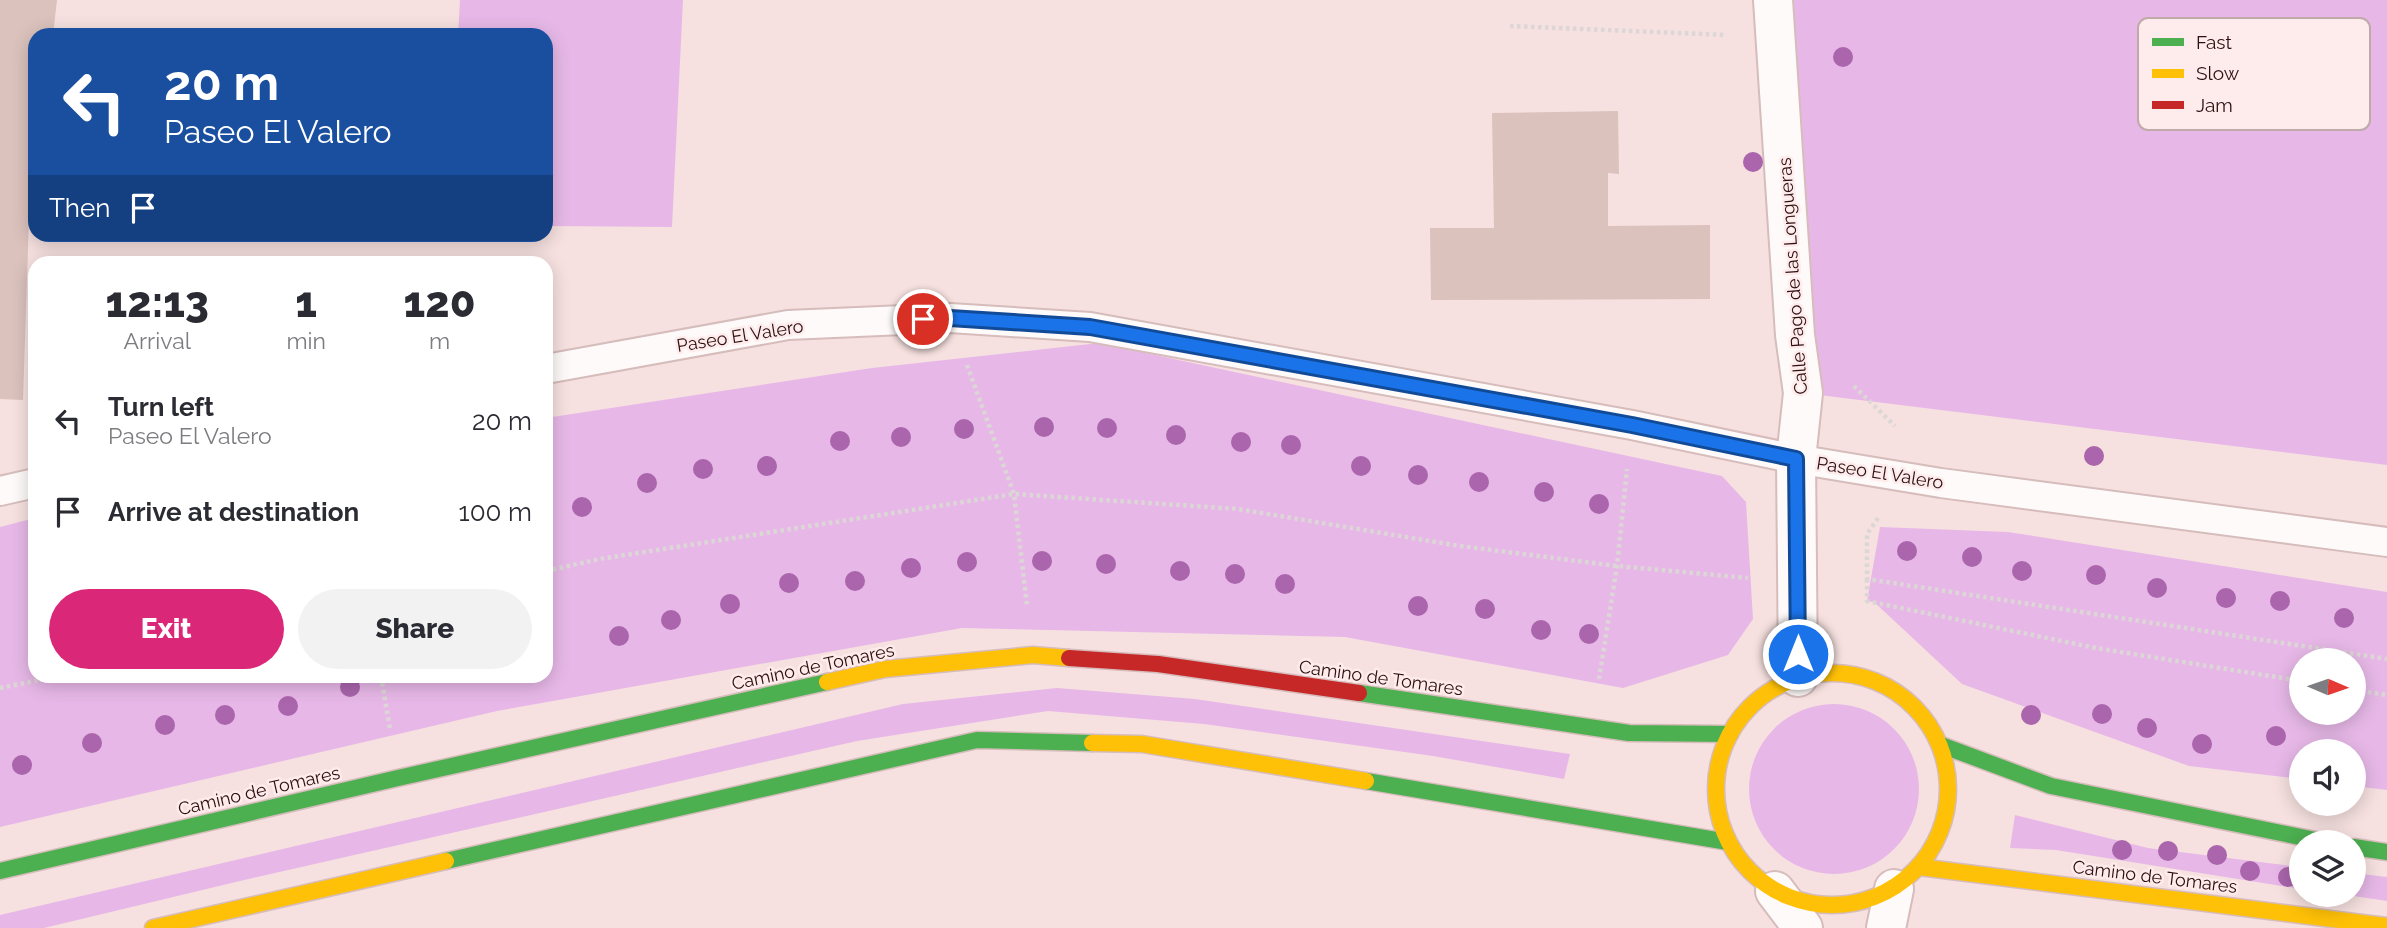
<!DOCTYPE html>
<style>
body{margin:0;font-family:Raleway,sans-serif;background:#f2f2f3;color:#2b2b33;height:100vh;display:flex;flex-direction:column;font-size:26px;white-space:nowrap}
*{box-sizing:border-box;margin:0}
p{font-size:23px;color:#7c7c81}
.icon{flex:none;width:38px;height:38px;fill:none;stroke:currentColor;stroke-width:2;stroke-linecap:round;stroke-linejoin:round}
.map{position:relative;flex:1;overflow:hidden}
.sheet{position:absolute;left:28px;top:256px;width:525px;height:427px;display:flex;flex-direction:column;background:#fff;border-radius:21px;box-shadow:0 4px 18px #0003}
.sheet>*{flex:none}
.hud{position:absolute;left:28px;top:28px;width:525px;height:214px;border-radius:21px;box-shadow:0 4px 18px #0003;background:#1a4fa0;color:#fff;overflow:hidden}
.needle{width:46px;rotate:92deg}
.tools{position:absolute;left:2289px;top:648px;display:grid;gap:14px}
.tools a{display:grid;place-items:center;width:77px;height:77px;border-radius:50%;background:#fff;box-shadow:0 4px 18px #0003;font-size:35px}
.pin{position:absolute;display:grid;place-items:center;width:60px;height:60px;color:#fff;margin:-30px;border:4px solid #fff;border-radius:50%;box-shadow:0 2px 7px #0007}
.me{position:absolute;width:77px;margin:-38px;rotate:0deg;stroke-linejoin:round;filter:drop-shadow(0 0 5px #0008)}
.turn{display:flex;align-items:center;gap:24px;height:147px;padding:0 21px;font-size:32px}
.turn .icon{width:91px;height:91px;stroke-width:2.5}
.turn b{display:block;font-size:49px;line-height:60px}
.then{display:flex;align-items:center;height:66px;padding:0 21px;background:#0003;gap:14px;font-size:26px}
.eta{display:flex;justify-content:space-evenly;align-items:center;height:119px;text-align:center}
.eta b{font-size:42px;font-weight:800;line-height:49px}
.cta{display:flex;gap:14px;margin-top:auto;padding:14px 21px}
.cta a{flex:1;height:80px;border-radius:42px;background:#db2777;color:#fff;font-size:28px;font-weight:800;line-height:80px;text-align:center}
.cta a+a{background:#f2f2f3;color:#2b2b33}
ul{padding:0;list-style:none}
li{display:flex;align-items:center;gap:21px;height:91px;padding:0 21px}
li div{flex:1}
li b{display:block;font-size:26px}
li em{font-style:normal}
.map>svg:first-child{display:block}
</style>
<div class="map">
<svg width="2387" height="928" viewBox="0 0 2387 928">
<rect width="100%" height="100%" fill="#f6e1e0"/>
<path fill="#e7b8e7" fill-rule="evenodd" d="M460,0H683L672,227L546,226V35H458Z
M1761,0H2387V465L1803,393Z
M1099,343L1722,476L1746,502L1753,619L1728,655L1623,688L1345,637L962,628L497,711L0,827V527L35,518V676H546V418L872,368Z
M1880,527L2008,532L2387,592V790L2354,786V751H2301V779L2189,766L1962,684L1874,602L1867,601ZM2301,660H2354V712H2301Z
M1057,688L1195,699L1570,754L1564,779L1433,756L1204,724L1048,711L857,741L240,881L44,928H0V915L903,704Z
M1749 789a85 85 0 1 1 170 0a85 85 0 1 1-170 0Z
M2015,815L2148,848L2301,867V889L2056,850L2010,848Z
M2354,873L2387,877V901L2340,894H2354Z"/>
<path fill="#dbc2bd" d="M0,0H57L53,35H35L23,400L0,399Z
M1618,111L1619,174L1608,173V226L1710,225V299L1431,300L1430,228H1494L1492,113Z"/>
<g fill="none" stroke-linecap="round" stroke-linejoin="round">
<defs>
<path id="lane" d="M546,369L788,325L950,318L1090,327L1632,425L1796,459L1941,483L2387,542
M0,491L35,483"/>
<path id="street" d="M1773,0L1795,335L1803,393L1796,459L1798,677
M1775,891L1803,928
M1886,928L1894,889"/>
<path id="fast" d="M1359,693L1629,733L1730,734
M1941,745L2051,786L2325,842
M1366,781L1728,842
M2354,847L2387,852
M446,861L977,740L1092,743
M0,871L398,778L827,682"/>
<path id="slow" d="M1716 789a116 116 0 1 1 232 0a116 116 0 1 1-232 0Z
M827,682L885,669L1033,655L1069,658
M1092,743L1142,744L1366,781
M1919,867L2387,926
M153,928L446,861"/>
<path id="jam" d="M1069,658L1158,664L1359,693"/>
</defs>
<use href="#lane" stroke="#d6bcbb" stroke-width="32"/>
<use href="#street" stroke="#d6bcbb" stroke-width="42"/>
<use href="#fast" stroke="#d6bcbb" stroke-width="19"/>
<use href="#slow" stroke="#d6bcbb" stroke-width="19"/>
<use href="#jam" stroke="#d6bcbb" stroke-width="19"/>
<path stroke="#dcd6d6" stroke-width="4.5" stroke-dasharray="3.5 3.5" stroke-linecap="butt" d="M1510,26L1726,35
M967,365L1014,494L1027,606
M1854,386L1895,426
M1878,518L1867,534V579L2387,659
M546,571L600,559L1014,494L1238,509L1460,546L1617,566L1748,578
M1867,579V601L2096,648L2301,681
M381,676L390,729
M1599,679L1617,566L1627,469
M0,688L59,676
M2354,690L2387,695"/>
<use href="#lane" stroke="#fefafa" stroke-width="28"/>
<use href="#street" stroke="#fefafa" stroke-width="38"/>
<use href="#fast" stroke="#4caf50" stroke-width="16"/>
<use href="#slow" stroke="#ffc107" stroke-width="16"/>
<use href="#jam" stroke="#c62828" stroke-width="16"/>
</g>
<g fill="#aa65ac">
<circle cx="1843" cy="57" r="10"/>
<circle cx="1753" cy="162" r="10"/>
<circle cx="1044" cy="427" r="10"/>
<circle cx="1107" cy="428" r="10"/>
<circle cx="964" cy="429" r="10"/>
<circle cx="1176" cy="435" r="10"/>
<circle cx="901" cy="437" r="10"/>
<circle cx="840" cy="441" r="10"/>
<circle cx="1241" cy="442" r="10"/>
<circle cx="1291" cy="445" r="10"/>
<circle cx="2094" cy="456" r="10"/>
<circle cx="767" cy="466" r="10"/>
<circle cx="1361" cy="466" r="10"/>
<circle cx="703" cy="469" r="10"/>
<circle cx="1418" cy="475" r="10"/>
<circle cx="1479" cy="482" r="10"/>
<circle cx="647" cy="483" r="10"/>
<circle cx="1544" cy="492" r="10"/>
<circle cx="1599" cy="504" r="10"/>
<circle cx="582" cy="507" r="10"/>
<circle cx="1907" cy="551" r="10"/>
<circle cx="1972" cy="557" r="10"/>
<circle cx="1042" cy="561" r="10"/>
<circle cx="967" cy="562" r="10"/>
<circle cx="1106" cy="564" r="10"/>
<circle cx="911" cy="568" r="10"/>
<circle cx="1180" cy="571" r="10"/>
<circle cx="2022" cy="571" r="10"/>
<circle cx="1235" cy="574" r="10"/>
<circle cx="2096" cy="575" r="10"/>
<circle cx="855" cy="581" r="10"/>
<circle cx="789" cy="583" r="10"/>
<circle cx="1285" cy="584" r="10"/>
<circle cx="2157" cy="588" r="10"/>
<circle cx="2226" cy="598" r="10"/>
<circle cx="2280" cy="601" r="10"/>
<circle cx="730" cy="604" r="10"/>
<circle cx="1418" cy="606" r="10"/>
<circle cx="1485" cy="609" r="10"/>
<circle cx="2344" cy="618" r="10"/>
<circle cx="671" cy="620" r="10"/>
<circle cx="1541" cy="630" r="10"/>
<circle cx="1589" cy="634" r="10"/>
<circle cx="619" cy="636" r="10"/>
<circle cx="350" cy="687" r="10"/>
<circle cx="288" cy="706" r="10"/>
<circle cx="2102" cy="714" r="10"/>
<circle cx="225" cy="715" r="10"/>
<circle cx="2031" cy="715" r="10"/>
<circle cx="165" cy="725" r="10"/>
<circle cx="2147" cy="728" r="10"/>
<circle cx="2276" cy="736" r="10"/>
<circle cx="92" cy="743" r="10"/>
<circle cx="2202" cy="744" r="10"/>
<circle cx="22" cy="765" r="10"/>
<circle cx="2122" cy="850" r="10"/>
<circle cx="2168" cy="851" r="10"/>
<circle cx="2217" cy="855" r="10"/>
<circle cx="2250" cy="871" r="10"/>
<circle cx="2288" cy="877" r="10"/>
</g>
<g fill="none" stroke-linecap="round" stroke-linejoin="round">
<defs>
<path id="route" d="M923,319L950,318L1090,327L1632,425L1796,459L1798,654"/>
</defs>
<use href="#route" stroke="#114b97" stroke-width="18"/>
<use href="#route" stroke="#1a73e8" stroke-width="12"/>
</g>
<g text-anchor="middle" stroke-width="5" stroke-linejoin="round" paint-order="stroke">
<g font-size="18" fill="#2e0f10" stroke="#feebeb">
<text transform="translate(1793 276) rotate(-94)" y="6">Calle Pago de las Longueras</text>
<text transform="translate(740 336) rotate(-9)" y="6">Paseo El Valero</text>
<text transform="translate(1880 473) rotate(9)" y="6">Paseo El Valero</text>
<text transform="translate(813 667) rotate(-12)" y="6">Camino de Tomares</text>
<text transform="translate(1381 678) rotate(8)" y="6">Camino de Tomares</text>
<text transform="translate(259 791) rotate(-13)" y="6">Camino de Tomares</text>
<text transform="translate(2155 877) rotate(7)" y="6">Camino de Tomares</text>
</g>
</g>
<rect x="2138" y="18" width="232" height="112" rx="10" fill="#feebeb" stroke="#c0a9a9" stroke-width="2"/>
<rect x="2152" y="38" width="32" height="8" fill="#4caf50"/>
<rect x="2152" y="69" width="32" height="9" fill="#ffc107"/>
<rect x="2152" y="101" width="32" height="8" fill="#c62828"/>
<g font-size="19" fill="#2e0f10">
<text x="2196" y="49">Fast</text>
<text x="2196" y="80">Slow</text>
<text x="2196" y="112">Jam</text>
</g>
</svg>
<div class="tools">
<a><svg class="needle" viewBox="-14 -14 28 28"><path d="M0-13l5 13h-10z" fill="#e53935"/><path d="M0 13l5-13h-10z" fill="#7c7c81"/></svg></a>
<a><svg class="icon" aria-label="sound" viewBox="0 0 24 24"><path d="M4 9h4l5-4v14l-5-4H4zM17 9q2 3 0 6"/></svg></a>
<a><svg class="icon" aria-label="layers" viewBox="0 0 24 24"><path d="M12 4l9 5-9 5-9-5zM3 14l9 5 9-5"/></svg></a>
</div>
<div class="pin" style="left:923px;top:319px;background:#d93025"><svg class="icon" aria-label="arrive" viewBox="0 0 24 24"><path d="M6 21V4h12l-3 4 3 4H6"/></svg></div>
<svg class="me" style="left:1798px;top:654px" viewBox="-20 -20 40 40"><circle r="17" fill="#1a73e8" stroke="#fff" stroke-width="3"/><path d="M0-11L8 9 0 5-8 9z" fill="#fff"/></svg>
<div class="hud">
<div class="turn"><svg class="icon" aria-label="left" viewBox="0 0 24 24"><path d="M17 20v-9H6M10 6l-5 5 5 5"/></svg><div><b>20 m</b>Paseo El Valero</div></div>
<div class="then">Then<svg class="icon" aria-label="arrive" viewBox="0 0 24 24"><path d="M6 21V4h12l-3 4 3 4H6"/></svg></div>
</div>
<section class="sheet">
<div class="eta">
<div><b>12:13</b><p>Arrival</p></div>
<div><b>1</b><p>min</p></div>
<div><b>120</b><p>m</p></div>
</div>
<ul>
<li><svg class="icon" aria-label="left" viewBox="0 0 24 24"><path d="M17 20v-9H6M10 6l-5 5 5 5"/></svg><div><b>Turn left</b><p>Paseo El Valero</p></div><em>20 m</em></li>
<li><svg class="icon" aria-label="arrive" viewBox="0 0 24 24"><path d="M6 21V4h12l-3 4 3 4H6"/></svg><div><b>Arrive at destination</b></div><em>100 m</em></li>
</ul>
<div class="cta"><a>Exit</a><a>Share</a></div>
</section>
</div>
